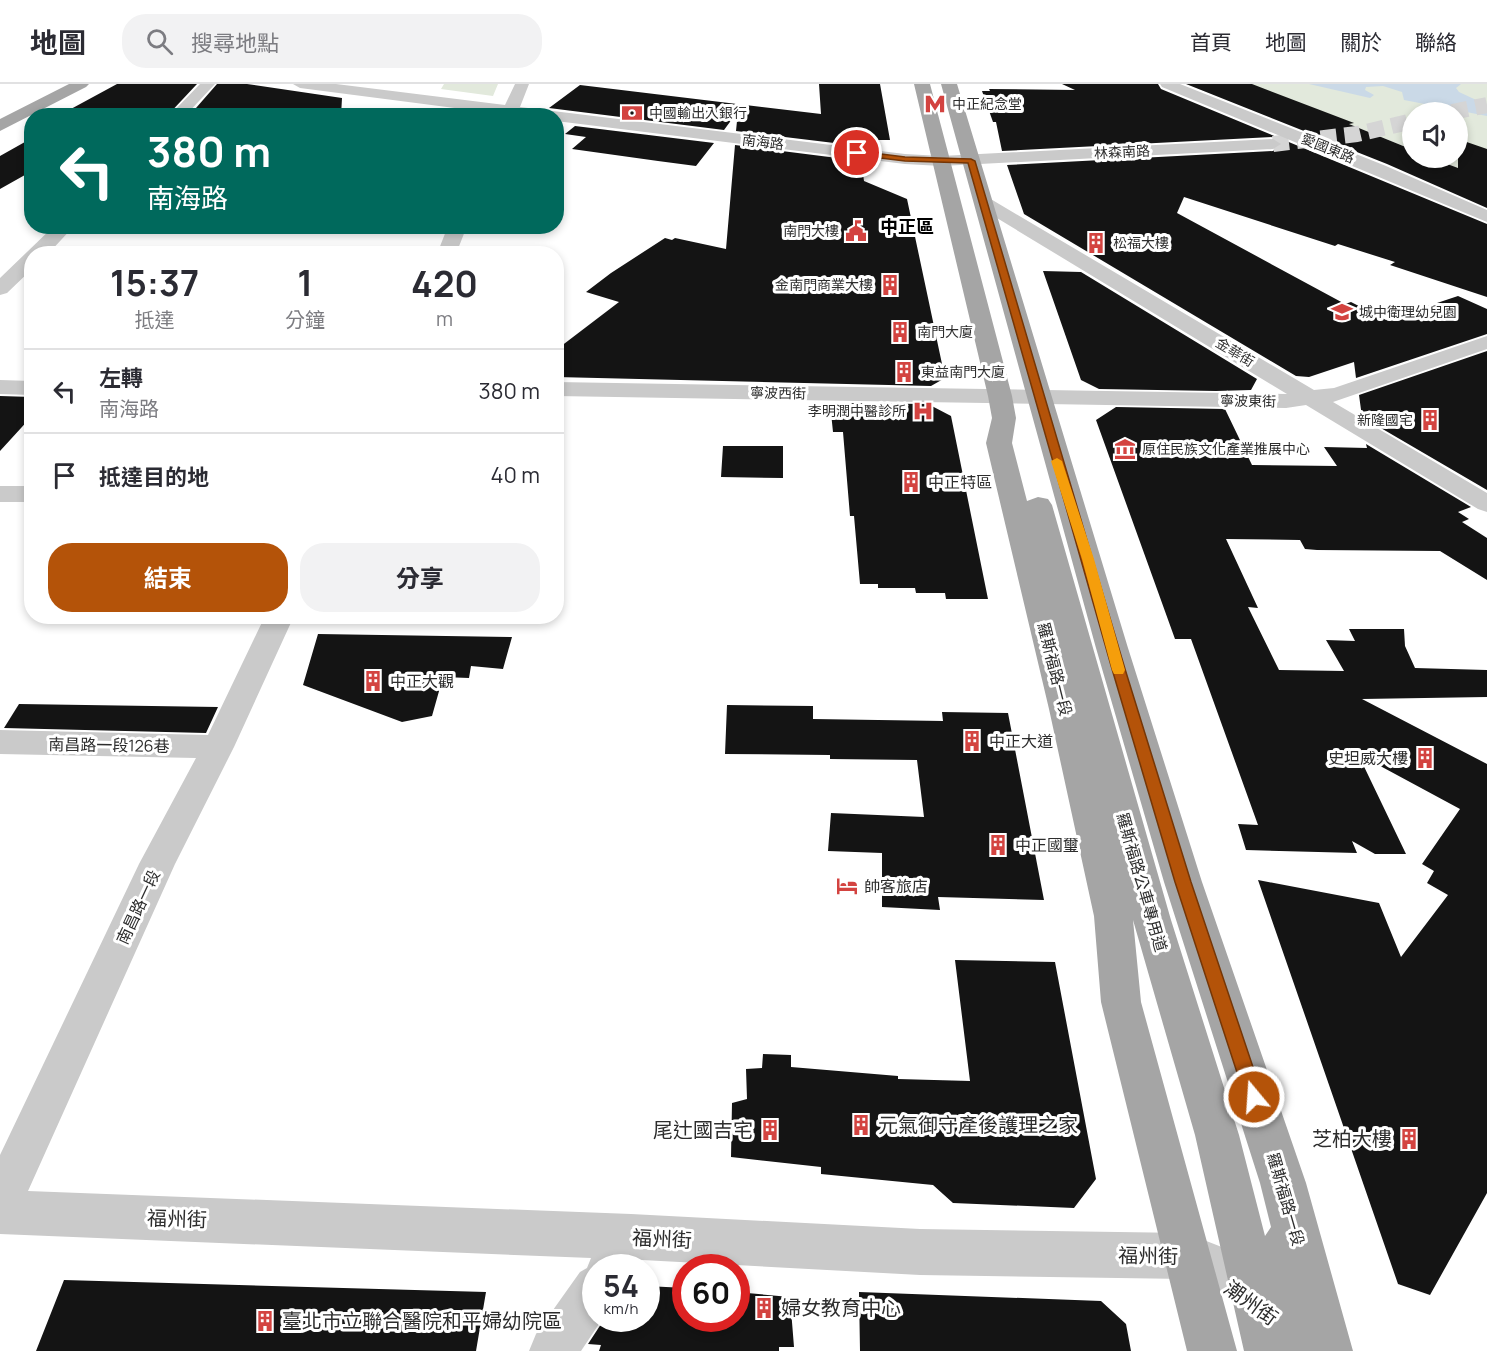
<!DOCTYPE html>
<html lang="zh-TW">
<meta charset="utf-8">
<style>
body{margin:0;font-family:Manrope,"Noto Sans TC",sans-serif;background:#f2f2f3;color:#2b2b33;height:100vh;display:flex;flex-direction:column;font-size:22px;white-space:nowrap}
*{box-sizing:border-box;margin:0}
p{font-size:20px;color:#7c7c81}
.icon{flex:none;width:33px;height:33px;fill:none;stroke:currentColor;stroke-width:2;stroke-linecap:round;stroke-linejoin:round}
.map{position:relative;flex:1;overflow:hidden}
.drawer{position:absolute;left:24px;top:162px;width:540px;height:378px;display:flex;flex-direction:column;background:#fff;border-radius:24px;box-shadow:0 3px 9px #0003}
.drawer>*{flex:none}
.banner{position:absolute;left:24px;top:24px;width:540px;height:126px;border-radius:24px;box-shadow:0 3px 9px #0003;background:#00695c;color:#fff;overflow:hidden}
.controls{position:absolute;left:1402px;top:18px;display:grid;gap:12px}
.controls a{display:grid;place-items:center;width:66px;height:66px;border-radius:50%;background:#fff;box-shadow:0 3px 9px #0003;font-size:30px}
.speed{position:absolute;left:582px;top:1170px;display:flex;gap:12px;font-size:30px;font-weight:700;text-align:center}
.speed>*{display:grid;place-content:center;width:78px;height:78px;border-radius:50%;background:#fff;box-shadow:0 3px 9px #0003;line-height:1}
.speed small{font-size:15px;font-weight:400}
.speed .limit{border:9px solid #d22;background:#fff;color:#111}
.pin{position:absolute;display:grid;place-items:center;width:51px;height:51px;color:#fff;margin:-26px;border:3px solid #fff;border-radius:50%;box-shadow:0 2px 6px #0007}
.me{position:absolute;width:66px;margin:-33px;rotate:342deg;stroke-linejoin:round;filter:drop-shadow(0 0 4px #0008)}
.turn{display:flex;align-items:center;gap:21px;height:126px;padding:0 24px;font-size:27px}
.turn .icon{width:78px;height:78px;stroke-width:2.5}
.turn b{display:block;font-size:42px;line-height:51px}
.eta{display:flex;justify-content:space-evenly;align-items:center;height:102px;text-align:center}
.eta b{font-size:36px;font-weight:700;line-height:42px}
.cta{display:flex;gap:12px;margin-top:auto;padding:12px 24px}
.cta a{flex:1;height:69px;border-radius:24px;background:#b45309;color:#fff;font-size:24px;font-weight:700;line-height:69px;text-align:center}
.cta a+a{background:#f2f2f3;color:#2b2b33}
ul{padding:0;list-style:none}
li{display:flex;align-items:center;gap:18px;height:84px;padding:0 24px;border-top:2px solid #e1e1e2}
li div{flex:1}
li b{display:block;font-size:22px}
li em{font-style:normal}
header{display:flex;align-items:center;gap:36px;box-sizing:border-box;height:84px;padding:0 30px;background:#fff;border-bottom:2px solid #e1e1e2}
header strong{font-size:28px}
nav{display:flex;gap:33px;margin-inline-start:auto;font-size:21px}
.search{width:420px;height:54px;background:#f2f2f3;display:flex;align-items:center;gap:15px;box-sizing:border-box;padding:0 21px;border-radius:24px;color:#7c7c81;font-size:22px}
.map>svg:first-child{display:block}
</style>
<header>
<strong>地圖</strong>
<div class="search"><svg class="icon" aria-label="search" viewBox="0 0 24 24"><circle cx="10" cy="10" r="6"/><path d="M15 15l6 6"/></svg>搜尋地點</div>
<nav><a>首頁</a><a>地圖</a><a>關於</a><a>聯絡</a></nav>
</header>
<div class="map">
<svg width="1487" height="1267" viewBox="0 0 1487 1267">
<rect width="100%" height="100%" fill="#fff"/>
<path fill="#e2e9dc" d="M444,0H498L493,12L441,5Z
M1251,0H1487V96L1431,74H1458V28H1413V66Z"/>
<path fill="#cad9e7" d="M1309,0H1461L1456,4L1459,8L1487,21V32L1404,16L1402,8L1383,2L1366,3L1365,6L1374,11L1370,14Z"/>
<path fill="#141414" d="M117,0H197L167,32H58Z
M217,0H247L342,14L341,32H189Z
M819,0H880L890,56H859V62L736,47L738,27L724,46L549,24L580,1L821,30Z
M1062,0H1158L1161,5L1487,140V213L1390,181L1395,178L1338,160L1335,162L1184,113L1177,129L1345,220L1351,218L1386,236L1458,212L1487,225V250L1356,294L1354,278L1309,293L1296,292L1024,130L1007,81L1273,67L1283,59L1273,53L1002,67L996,38H993L982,7H990L989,5L1075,6Z
M1186,0H1252L1354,39L1349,40L1413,66V74H1431L1458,84V55L1487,65V124L1387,80Z
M575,42L714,59L696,82L658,77L572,65L586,53L565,50Z
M32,54V87L0,105V72Z
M735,61L861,77L864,97L907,115L945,294L931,302L556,293V266L619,218L586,208L611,189L665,154L672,156L675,154L726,165Z
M1043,187L1081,188L1257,295L1251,306L1216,307L1099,305L1081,296Z
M1487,267V406L1362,333L1359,311Z
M0,312L32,313V332L0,367Z
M830,319L928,320L951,332L988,515H946L945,509H916L915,504H878V500H860L854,432H850L843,348H833Z
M1116,323L1225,325L1252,381L1337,382L1324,363L1367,364L1366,360L1471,423L1458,428L1469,435L1462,438L1487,454V496L1440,467L1317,466L1305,465L1300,456L1226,455L1258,524L1248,523L1279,586L1344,587L1326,556L1355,557L1349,545H1404L1405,562L1415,584L1487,586V613L1362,615L1487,680V1109L1430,1211L1398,1200L1258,796L1379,819L1401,873L1448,811L1427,799L1434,787L1422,780L1460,725L1358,670L1406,770H1375L1352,757L1357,769L1246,766L1238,740L1258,741L1191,555H1175L1096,336Z
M723,362H783V394L721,393Z
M318,550L512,553L503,585L471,582L469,594L443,593L432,632L402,638L303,601Z
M19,620L218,623L206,649L4,644Z
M727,621L813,622V635L943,637L942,628L1008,629L1044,816L938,813L940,826L882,823V769L828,767L831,729L924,733L917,676L830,675V671L725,670Z
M955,876L1055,878L1096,1095L1074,1124L953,1119L933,1101L821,1090V1083L731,1073L732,1019L747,1015L746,985L762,984L763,970L791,971V983L898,992V995L970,997Z
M64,1196L486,1208L476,1267H36Z
M646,1202L686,1204V1234H736V1208L790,1213L794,1263H779V1267H599L601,1261L588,1260L605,1234H646Z
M859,1208L1101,1217L1126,1240L1131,1267H860Z"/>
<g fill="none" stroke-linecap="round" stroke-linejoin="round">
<path stroke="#d5d5d5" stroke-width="16" stroke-dasharray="16 8" stroke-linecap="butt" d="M1452,28L1487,21
M1273,60L1357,50L1413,37"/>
<path fill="#cacaca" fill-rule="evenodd" d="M200,0H215L185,32H169Z
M293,0H336L505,21L515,0H529L520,23L905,70L941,72L1273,55L1281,60L1273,65L941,82L905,80L556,37V32H500L501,30L300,4Z
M1160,0H1180L1386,82L1487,126V138L1162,3Z
M983,113L989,114L1314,306L1334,304L1487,252V265L1333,318L1487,409V428L1478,425L1306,321L1286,324L556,312V298L1287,310L977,122L974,118L977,114Z
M54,142H74L48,170H32V185L7,209L0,211V194Z
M448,142H467L456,170H437Z
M0,296L32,297V311L0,310Z
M0,402H32V418H0Z
M265,532H294L234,663L175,780L28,1107L631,1130L920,1145L1186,1149L1283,1187L1290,1203L1283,1219L1267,1226L1186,1195L920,1191L642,1176L637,1184H596V1234H603L581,1267H529L536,1250L580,1188L587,1184L591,1174L0,1150V1071L139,780L196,674L0,670V646L208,651Z"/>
<path fill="#a5a5a5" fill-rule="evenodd" d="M69,0H89L86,3L0,47V35Z
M914,0H930L1012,312L1016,334L1012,359L1027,417L1038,413L1048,415L1052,421L1171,836L1239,1051L1265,1152L1271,1143L1260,1099L1164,798L1096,564L941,0H957L1128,564L1202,798L1306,1099L1353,1267H1244L1195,1051L1133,836L1141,918L1237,1267H1187L1101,918L1094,832L1049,625L986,359L992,334L988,312Z"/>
</g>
<path fill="#b45309" stroke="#753606" stroke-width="1.5" d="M857,67L905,73L971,75L975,77L1125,585L1191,798L1263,1013L1260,1019L1254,1022L1248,1019L1245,1013L1175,798L1112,585L968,79L905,77L855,71Z"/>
<path fill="#f59e0b" d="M1057,374L1062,377L1094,475L1125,586L1123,590H1114L1112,586L1082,475L1051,377Z"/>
<defs>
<symbol id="metro-bare" viewBox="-9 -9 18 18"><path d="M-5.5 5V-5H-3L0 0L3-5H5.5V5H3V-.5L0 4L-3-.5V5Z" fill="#d34340" stroke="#fff" stroke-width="2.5" paint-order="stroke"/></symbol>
<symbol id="bank-bare" viewBox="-9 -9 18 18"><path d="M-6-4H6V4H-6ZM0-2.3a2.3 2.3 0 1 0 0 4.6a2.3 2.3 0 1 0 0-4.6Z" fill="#d34340" stroke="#fff" stroke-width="2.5" paint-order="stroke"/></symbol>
<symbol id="civic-bare" viewBox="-9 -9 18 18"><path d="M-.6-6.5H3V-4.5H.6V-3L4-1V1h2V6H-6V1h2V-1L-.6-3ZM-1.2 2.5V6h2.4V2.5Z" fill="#d34340" stroke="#fff" stroke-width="2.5" paint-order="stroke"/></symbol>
<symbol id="building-bare" viewBox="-9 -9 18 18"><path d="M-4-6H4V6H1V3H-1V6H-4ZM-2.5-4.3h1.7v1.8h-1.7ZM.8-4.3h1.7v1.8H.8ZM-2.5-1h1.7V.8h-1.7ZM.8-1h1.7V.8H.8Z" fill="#d34340" stroke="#fff" stroke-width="2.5" paint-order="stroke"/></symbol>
<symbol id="school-bare" viewBox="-9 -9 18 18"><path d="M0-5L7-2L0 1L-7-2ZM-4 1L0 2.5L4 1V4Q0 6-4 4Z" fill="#d34340" stroke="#fff" stroke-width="2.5" paint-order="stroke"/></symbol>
<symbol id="hospital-bare" viewBox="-9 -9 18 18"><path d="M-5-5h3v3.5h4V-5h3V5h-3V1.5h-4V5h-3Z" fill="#d34340" stroke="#fff" stroke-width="2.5" paint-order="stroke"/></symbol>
<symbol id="museum-bare" viewBox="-9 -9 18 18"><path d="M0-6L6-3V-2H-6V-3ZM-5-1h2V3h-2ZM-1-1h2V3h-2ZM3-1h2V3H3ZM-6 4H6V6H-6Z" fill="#d34340" stroke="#fff" stroke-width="2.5" paint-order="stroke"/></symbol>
<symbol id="hotel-bare" viewBox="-9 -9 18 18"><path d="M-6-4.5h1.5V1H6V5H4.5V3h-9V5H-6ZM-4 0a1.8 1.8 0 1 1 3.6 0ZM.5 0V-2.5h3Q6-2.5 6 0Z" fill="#d34340" stroke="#fff" stroke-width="2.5" paint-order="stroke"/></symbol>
</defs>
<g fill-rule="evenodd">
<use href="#metro-bare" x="920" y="5" width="30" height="30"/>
<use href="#bank-bare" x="617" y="14" width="30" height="30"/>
<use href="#civic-bare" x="841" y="132" width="30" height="30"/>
<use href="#building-bare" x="1081" y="144" width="30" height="30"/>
<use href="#building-bare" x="875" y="186" width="30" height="30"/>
<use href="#school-bare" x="1327" y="213" width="30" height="30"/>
<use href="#building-bare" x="885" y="233" width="30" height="30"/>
<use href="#building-bare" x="889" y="273" width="30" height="30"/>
<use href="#hospital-bare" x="908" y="312" width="30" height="30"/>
<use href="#building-bare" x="1415" y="321" width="30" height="30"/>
<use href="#museum-bare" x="1110" y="350" width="30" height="30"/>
<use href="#building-bare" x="896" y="383" width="30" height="30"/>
<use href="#building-bare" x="358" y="582" width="30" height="30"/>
<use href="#building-bare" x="957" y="642" width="30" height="30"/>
<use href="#building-bare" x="1410" y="659" width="30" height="30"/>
<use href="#building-bare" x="983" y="746" width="30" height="30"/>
<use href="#hotel-bare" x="832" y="787" width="30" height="30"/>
<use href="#building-bare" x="846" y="1026" width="30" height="30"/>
<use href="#building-bare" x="755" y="1031" width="30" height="30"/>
<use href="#building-bare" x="1394" y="1040" width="30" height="30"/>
<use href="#building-bare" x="749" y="1209" width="30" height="30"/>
<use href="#building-bare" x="250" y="1222" width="30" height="30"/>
</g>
<g text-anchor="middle" stroke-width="6" stroke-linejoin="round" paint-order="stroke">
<g font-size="14" fill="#2d2d2d" stroke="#fff" text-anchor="start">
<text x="952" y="25">中正紀念堂</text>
<text x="649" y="34">中國輸出入銀行</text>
<text x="839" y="152" text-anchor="end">南門大樓</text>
<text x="1113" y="164">松福大樓</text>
<text x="873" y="206" text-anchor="end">金南門商業大樓</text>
<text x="1359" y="233">城中衛理幼兒園</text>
<text x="917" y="253">南門大廈</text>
<text x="921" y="293">東益南門大廈</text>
<text x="906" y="332" text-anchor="end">李明潤中醫診所</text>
<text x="1413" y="341" text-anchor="end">新隆國宅</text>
<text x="1142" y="370">原住民族文化產業推展中心</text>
</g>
<g font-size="14" fill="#2d2d2d" stroke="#fff">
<text transform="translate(763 58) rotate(7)" y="5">南海路</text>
<text transform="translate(1328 64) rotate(22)" y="5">愛國東路</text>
<text transform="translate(1122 68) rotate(-3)" y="5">林森南路</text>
<text transform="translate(1235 268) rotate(31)" y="5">金華街</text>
<text transform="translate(778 309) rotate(1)" y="5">寧波西街</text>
<text transform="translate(1248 317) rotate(1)" y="5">寧波東街</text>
</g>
<g font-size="16" fill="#2d2d2d" stroke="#fff" text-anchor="start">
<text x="928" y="404">中正特區</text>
<text x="390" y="603">中正大觀</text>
<text x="989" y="663">中正大道</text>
<text x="1408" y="680" text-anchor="end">史坦威大樓</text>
<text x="1015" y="767">中正國璽</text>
<text x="864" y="808">帥客旅店</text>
</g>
<g font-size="16" fill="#2d2d2d" stroke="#fff">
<text transform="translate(1055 585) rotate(76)" y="6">羅斯福路一段</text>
<text transform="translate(109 661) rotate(1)" y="6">南昌路一段126巷</text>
<text transform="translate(1142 798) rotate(74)" y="6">羅斯福路公車專用道</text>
<text transform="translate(138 823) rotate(-65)" y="6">南昌路一段</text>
<text transform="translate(1286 1115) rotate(74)" y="6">羅斯福路一段</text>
</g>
<g font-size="18" font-weight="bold" fill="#000" stroke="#fff">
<text x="907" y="149">中正區</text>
</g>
<g font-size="20" fill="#2d2d2d" stroke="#fff" text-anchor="start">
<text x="878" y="1048">元氣御守產後護理之家</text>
<text x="753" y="1053" text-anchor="end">尾辻國吉宅</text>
<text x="1392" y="1062" text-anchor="end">芝柏大樓</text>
<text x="781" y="1231">婦女教育中心</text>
<text x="282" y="1244">臺北市立聯合醫院和平婦幼院區</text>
</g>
<g font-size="20" fill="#2d2d2d" stroke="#fff">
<text transform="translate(177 1135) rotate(2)" y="7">福州街</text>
<text transform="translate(662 1155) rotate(3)" y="7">福州街</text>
<text transform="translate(1148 1172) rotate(1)" y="7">福州街</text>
<text transform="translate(1251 1219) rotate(36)" y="7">潮州街</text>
</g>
</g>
</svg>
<div class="controls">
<a><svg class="icon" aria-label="sound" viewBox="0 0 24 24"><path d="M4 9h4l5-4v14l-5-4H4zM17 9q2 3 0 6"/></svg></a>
</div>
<div class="speed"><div>54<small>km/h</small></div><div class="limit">60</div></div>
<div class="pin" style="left:857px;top:69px;background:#d93025"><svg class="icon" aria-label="arrive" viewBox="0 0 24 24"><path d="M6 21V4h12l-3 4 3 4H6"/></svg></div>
<svg class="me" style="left:1254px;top:1013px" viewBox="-20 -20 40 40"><circle r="17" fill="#b45309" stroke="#fff" stroke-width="3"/><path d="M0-11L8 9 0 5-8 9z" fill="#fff"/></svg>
<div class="banner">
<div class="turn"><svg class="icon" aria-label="left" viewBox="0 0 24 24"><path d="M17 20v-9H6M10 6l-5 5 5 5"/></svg><div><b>380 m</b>南海路</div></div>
</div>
<section class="drawer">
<div class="eta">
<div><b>15:37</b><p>抵達</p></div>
<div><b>1</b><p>分鐘</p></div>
<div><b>420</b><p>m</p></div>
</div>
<ul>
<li><svg class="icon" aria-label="left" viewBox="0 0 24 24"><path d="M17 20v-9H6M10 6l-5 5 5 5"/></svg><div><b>左轉</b><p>南海路</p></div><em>380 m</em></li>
<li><svg class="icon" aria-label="arrive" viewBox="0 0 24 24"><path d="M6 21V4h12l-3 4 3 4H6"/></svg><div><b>抵達目的地</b></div><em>40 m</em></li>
</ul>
<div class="cta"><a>結束</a><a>分享</a></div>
</section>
</div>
